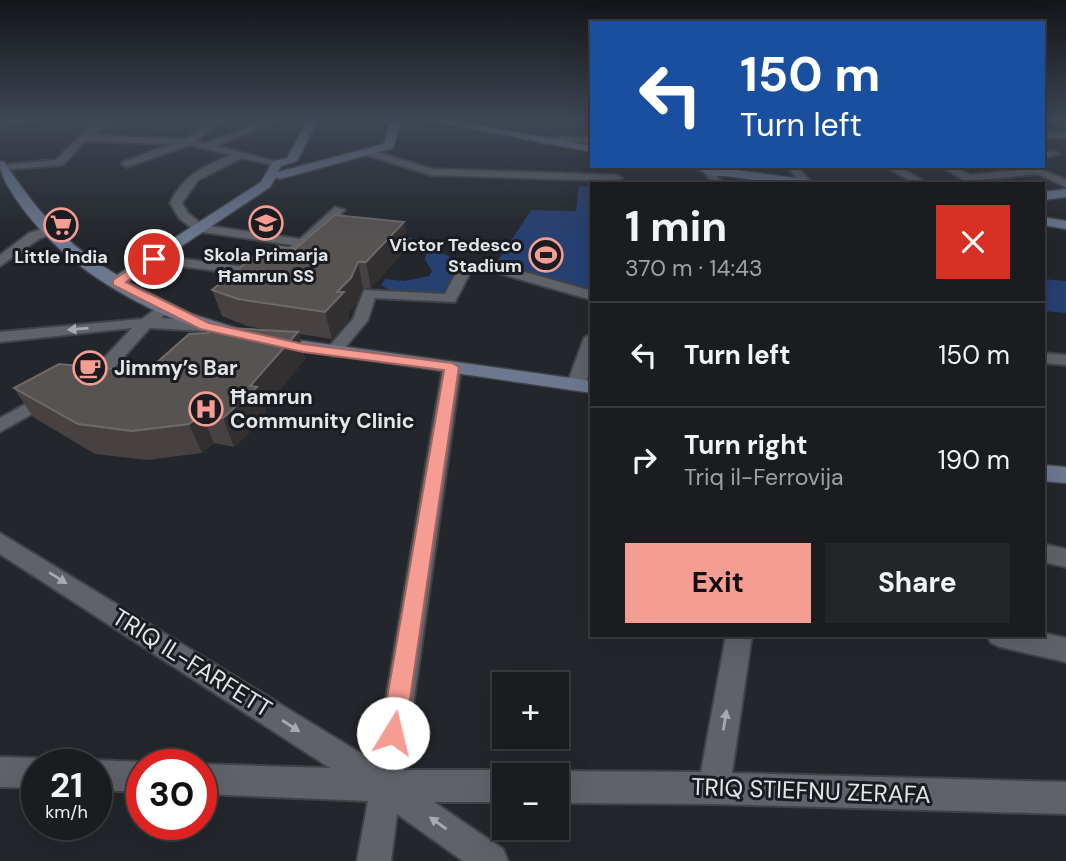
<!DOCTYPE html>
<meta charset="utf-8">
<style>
body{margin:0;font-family:"DM Sans",sans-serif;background:#232529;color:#f1f3f6;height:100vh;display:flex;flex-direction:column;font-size:26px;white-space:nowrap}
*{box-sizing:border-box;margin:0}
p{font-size:23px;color:#9fa1a5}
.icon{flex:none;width:38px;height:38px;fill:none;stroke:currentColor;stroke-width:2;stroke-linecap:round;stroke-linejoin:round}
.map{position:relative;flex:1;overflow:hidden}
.sheet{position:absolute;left:590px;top:182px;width:455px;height:455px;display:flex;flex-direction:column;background:#1a1c20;border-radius:0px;box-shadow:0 7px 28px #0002,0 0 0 2px #383a3e}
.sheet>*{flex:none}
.banner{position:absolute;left:590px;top:21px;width:455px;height:147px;border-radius:0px;box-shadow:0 7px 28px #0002,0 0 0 2px #383a3e;background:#1a4fa0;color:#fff;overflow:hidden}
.buttons{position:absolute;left:492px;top:672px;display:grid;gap:14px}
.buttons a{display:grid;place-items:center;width:77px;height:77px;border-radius:0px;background:#1a1c20;box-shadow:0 7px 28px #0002,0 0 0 2px #383a3e;font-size:35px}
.speed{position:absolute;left:21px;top:749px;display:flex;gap:14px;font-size:35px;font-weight:700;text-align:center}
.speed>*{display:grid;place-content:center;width:91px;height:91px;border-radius:50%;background:#1a1c20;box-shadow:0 7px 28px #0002,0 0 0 2px #383a3e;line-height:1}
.speed small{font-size:18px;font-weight:400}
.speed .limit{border:10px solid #d22;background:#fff;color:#111}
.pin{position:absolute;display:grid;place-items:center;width:60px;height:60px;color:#fff;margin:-30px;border:4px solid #fff;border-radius:50%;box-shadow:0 2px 7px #0007}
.me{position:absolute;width:77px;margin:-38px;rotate:9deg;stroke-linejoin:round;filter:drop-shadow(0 0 5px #0008)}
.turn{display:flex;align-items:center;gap:24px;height:147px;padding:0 35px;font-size:32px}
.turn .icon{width:91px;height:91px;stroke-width:2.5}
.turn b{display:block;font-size:49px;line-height:60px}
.round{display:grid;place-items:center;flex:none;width:74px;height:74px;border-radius:0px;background:#232529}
.head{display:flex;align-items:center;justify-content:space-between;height:119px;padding:0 35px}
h1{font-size:42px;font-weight:700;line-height:52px}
.cta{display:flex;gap:14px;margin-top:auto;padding:14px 35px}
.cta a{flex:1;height:80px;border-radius:0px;background:#f59c93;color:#111;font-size:28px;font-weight:700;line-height:80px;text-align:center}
.cta a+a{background:#232529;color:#f1f3f6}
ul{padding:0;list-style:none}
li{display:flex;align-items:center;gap:21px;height:105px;padding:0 35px;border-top:2px solid #383a3e}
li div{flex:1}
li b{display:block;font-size:26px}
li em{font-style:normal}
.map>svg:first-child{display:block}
</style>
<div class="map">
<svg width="1066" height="861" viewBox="0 0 1066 861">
<rect width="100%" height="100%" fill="#23262b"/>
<path fill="#264072" d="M579,186L591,187V292L495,265L531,210L576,211Z
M400,233L461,262L449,294L391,291L381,285L385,279L404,281L429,276L432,271L425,259L426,253L393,236Z
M1043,279L1066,281V313L1043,311Z"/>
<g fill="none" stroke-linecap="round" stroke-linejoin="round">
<defs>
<path id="street" d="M0,120H36L0,126Z
M103,120H112L93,135L186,139L214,120H223L196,141L205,143L268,120H279L216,146L282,163L277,166L242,158L198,180L182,203L188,213L203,225L300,239L335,207L345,210L298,255L293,256L286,252L292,245L195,231L179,218L170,203C183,176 204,166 231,155L189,145L127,167L122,164L123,162L172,144L85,141L63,165L0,170V166L3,165L56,160L80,136Z
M1043,132H1066V138H1043Z
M592,136V142L544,144L539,141L544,138Z
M370,150L432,169L617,175L622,178L617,181L431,175L366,155V151Z
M1043,152L1054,151L1059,154L1043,158Z
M786,166H797L812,183L801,184Z
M885,166H898L929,184H915Z
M940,166H953L970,175L1039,168L1066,180V187L1037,174L980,180L982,184H970Z
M709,169L724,184H713L704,172Z
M51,226L55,227V233L39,239L0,266V255L29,233Z
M154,255L261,269L268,273L261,277L149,262V256Z
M489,262L592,291V300L484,269V263Z
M465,265L472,269L455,302L375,298L368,320L339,355L333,356L325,351L353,319L364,290L445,294L458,269Z
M165,302L173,307L161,318L204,321L212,326L204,331L150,328L115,367L78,385L69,380L72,376L103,359L132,328L0,342V332L142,319Z
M592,333V364L585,384L576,389L570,388L567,384L584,338Z
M1043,353L1066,355V365L1043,363Z
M452,362L461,367L404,770H504L515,775H504V802H434L503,849L508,861H463L397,814L391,861H357L368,801L201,794V765H198L201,764L330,768L0,554V533L375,762L443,367Z
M49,391L58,397L55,401L0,432V418Z
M1043,544L1066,549V567L1043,562Z
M1043,633L1066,638V662L1000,647L991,643L987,635H1043Z
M726,635H752L732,773L1066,782V814L714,804L556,803V775H547L556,771L701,772Z
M0,757L37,758L49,765H37V788L0,787Z
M96,760L142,762L150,765H142V792L96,790V765H85Z"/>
<path id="secondary" d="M308,120H318L297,161L281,166L278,172L384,144L391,120H401L393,148L280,179L276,177L270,187L128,282L192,314L246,331L249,335L240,340C156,320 65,272 16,199C8,186 0,176 0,161L4,162C37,211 65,244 117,275L261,182L273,161L287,158Z
M427,120H447L592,146V152Z
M689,166C700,166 712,171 721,170L718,166H732L736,170L810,180L816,184H782L726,176H713Z
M1066,189V197L1043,200V192Z
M1043,217L1066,221V229L1043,225Z
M275,337L592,381V393L269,346L266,342Z
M1043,465L1066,467V483L1043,481Z"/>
</defs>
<use href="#street" stroke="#404246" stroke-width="4"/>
<use href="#secondary" stroke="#404246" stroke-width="3"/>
<use href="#street" fill="#5f6268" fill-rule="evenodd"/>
<use href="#secondary" fill="#6c7890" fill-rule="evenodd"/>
</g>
<path fill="#484141" d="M404,222L408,247L371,288H363L356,304L348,313L349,319L332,339L299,334L305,359L265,409L267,416L234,447L214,443L202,453L147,460L95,454L33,417L14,388L146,372L270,330L247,326L222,316L212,290L268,253L295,249Z"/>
<path fill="#322f30" d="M404,222L408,247L371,288L366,262Z
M358,262L363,288L356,304L348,313L349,319L332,339L325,312L337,292Z
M298,332L305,359L265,409L267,416L234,447L223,418Z
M202,414L214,443L202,453L189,424Z"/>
<path fill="#585353" stroke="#6e6a6a" stroke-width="2" d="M335,215L404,222L366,262H358L351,278L337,292H344L325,312L238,299L212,290L258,253H268L276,246L295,249Z
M213,327L298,332L250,386L257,387L223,418L202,414L189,424L132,431L78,424L14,388L59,364L146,372L189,334L208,333Z"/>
<defs><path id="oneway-solid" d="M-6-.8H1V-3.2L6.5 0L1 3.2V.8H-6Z" transform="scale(1.75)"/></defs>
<g fill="#a8aaae">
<use href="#oneway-solid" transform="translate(78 329) rotate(175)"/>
<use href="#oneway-solid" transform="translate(58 578) rotate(32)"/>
<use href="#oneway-solid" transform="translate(725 720) rotate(-81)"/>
<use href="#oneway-solid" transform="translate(291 726) rotate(33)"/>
<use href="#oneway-solid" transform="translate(438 823) rotate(-145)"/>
</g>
<linearGradient id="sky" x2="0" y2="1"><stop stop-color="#131518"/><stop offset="0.5" stop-color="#3f4755"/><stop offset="1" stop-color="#3f4755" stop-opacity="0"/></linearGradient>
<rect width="1066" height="240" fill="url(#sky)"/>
<path fill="#f59c93" stroke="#9f6560" stroke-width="2" d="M150,256L159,259L126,282L209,323L303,344L452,363L459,367L405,733L402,742L393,745L384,742L381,733L444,370L303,352L200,329L113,285V280Z"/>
<defs>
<symbol id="school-ring" viewBox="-11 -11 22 22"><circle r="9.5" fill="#1a1c21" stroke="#f59c93" stroke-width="1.5"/><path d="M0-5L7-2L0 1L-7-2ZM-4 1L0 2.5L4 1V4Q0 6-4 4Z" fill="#f59c93"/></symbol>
<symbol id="supermarket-ring" viewBox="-11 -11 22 22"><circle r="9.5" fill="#1a1c21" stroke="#f59c93" stroke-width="1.5"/><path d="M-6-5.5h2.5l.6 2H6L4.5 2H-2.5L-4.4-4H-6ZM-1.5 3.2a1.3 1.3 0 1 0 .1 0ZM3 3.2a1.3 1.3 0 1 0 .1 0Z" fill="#f59c93"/></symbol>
<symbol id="stadium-ring" viewBox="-11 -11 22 22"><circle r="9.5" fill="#1a1c21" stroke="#f59c93" stroke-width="1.5"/><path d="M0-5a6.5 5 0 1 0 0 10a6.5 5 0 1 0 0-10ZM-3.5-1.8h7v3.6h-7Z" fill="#f59c93"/></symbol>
<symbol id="cafe-ring" viewBox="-11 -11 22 22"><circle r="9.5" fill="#1a1c21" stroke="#f59c93" stroke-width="1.5"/><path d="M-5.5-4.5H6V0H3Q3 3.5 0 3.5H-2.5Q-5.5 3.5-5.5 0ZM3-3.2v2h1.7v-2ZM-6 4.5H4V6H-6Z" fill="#f59c93"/></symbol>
<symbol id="hospital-ring" viewBox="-11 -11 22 22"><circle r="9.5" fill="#1a1c21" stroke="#f59c93" stroke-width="1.5"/><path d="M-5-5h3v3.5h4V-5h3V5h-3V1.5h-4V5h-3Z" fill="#f59c93"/></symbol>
</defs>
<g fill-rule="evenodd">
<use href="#school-ring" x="247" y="204" width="38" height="38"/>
<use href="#supermarket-ring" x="42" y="206" width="38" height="38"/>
<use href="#stadium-ring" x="527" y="236" width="38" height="38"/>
<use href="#cafe-ring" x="71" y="349" width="38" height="38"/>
<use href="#hospital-ring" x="187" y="390" width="38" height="38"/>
</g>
<g text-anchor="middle" stroke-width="6" stroke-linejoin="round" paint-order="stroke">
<g font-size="18" font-weight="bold" fill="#e3e5e8" stroke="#1a1c21">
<text x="522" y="251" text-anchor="end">Victor Tedesco<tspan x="522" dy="21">Stadium</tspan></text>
<text x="266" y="261">Skola Primarja<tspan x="266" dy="21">Ħamrun SS</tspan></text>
<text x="61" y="263">Little India</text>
</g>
<g font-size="21" font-weight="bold" fill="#e3e5e8" stroke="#1a1c21" text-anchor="start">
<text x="114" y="375">Jimmy’s Bar</text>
<text x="230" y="404">Ħamrun<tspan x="230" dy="24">Community Clinic</tspan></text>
</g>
<g font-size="24" fill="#e3e5e8" stroke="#1a1c21">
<text transform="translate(192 663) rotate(32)" y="8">TRIQ IL-FARFETT</text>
<text transform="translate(811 791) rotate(2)" y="8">TRIQ STIEFNU ZERAFA</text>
</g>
</g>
</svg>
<div class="buttons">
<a>+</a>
<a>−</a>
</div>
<div class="speed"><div>21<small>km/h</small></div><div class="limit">30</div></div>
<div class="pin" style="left:154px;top:259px;background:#d93025"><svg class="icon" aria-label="arrive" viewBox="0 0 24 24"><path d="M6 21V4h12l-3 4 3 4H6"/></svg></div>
<svg class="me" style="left:393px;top:733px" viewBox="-20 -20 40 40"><circle r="19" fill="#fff"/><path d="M0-13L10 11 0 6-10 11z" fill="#f59c93"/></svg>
<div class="banner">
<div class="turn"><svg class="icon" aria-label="left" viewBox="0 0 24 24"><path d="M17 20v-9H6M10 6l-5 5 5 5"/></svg><div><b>150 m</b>Turn left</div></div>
</div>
<section class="sheet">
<div class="head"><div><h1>1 min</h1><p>370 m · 14:43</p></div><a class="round" style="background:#d93025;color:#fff"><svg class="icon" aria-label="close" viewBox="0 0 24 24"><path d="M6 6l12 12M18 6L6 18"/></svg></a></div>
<ul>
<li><svg class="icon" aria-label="left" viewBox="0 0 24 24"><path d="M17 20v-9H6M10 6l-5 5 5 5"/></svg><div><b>Turn left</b></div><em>150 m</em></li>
<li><svg class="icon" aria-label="right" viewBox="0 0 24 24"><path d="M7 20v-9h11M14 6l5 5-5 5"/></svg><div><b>Turn right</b><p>Triq il-Ferrovija</p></div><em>190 m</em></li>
</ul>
<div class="cta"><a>Exit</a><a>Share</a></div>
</section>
</div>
